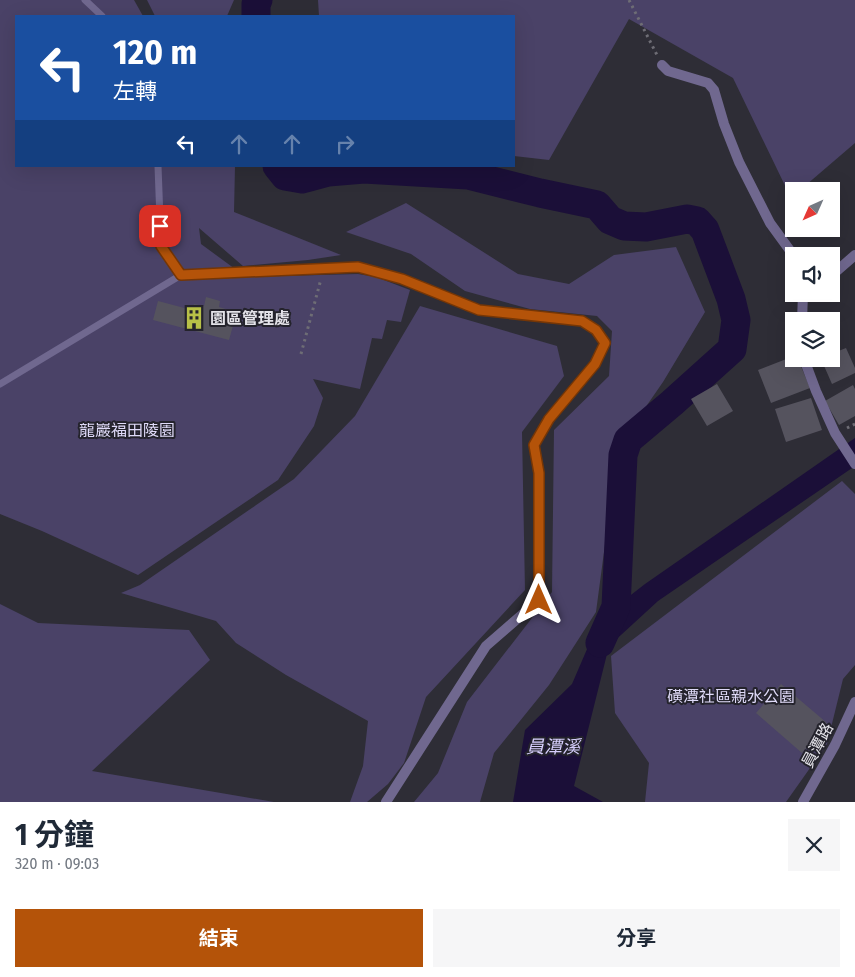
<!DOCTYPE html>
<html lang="zh-TW">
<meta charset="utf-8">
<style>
body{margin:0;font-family:"Fira Sans Condensed","Noto Sans TC",sans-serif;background:#f6f6f7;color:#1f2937;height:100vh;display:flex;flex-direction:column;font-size:19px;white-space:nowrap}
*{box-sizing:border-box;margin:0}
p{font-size:16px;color:#747a83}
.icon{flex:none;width:28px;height:28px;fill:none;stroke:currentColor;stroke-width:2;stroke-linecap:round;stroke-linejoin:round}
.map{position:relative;height:802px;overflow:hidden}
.details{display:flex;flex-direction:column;background:#fff;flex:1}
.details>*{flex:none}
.banner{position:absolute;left:15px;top:15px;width:500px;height:152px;border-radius:0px;box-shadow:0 5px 20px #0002;background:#1a4fa0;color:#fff;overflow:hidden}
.needle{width:32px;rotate:225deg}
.fabs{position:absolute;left:785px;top:182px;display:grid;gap:10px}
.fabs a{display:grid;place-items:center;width:55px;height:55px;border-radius:0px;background:#fff;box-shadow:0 5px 20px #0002;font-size:25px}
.pin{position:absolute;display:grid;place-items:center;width:42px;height:42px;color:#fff;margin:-21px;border-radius:10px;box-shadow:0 2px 8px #0006}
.me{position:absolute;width:55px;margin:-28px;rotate:0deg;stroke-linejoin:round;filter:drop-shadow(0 0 4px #0008)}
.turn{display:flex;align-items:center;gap:18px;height:105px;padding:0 15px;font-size:22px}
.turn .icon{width:65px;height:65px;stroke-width:2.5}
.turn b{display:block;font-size:35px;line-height:42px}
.lanes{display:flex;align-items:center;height:48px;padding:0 15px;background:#0003;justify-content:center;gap:25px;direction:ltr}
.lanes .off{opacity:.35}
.round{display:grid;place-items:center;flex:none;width:52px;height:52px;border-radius:0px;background:#f6f6f7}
.overview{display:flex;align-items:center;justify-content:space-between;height:85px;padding:0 15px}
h1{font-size:30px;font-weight:700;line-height:38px}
.button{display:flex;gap:10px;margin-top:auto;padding:10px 15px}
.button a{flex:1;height:58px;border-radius:0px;background:#b45309;color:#fff;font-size:20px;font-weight:700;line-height:58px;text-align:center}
.button a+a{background:#f6f6f7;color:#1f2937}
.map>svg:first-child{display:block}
</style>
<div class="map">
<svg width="855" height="802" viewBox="0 0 855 802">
<rect width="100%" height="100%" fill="#2e2d36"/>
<path fill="#4a4267" d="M0,0H134L143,16H16V166H235L234,212L341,255L308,260L243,266L199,228L201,244L246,277L358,274L376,277L410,290L401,322L387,320L382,339L372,338L360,389L313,379L323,398L314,426L278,480L138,575L42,531L0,514Z
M147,0H234L227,16H155Z
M318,0H855V143L799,191H794V195L791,198L733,78L629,19L549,160L514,156V16H319Z
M406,203L518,274L569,284L614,255L676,247L705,312L663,382L618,447L596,612L549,685L494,753L480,802H414L438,773L467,702L552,592L554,430L609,376L612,331L597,316L530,309L465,291L411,254L346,232Z
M420,306L557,346L564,376L522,432L525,590L426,697L404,763L388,784L367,802H350L363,766L368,721L286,675L236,643L216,621L121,593L140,585L294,479L355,416Z
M842,481L855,494V665L843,679L827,744L786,802H645L649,763L615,713L611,656Z
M0,604L38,623L189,630L210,660L92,771L274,802H0Z"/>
<path fill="#1b0f38" d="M855,438V466L658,601L609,646L574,786L603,802H513L525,730L572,684L600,619L645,584Z"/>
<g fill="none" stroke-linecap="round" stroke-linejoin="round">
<path stroke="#1b0f38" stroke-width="29" d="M256,16V4L258,0
M277,166L285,176L302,179L328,172L364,169L468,175L540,193L597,205L610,220L624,226L646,227L687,219L697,221L705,230L731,299L736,320L732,349L672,403L628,440L623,455L616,607L600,643"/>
</g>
<path fill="#55535e" d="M206,297L220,301L219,307L229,310L228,313L236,315L229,340L153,320L158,301L192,310L194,304L204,306Z
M846,348L855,368V373L832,384L821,359H831V354Z
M794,356V359H798L810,388L771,403L758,370Z
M717,384L733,411L707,426L691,399Z
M853,385L855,389V416L839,425L825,401Z
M811,398L822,430L786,442L775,409Z
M781,684L827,723L802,753L756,713Z"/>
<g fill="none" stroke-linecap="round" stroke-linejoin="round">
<path stroke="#6e6d75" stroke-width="3" stroke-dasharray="2.5 4" stroke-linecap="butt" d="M629,0L657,55
M301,354L321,279
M847,428L855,424"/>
<path stroke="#70688f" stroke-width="7" d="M85,0L102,16
M158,166L161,246L181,275
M0,384L181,275L359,267L402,279L479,311L583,321L596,330L605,343"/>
<path stroke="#70688f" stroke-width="10" d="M662,65L668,71L708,83L714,90L724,124L739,162L770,223L794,256
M831,276L855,255
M802,321L803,294
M804,359L816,391L835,433L855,464
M386,802L486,646L539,600V473L534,445L549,419L595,364L605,343"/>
<path stroke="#70688f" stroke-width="10" d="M803,802L835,745L855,702"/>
</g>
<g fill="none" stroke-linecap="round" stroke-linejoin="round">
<defs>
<path id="route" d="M160,226L161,246L181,275L358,267L402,279L479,310L582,321L596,330L605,343L595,364L549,419L534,445L539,473V600"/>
</defs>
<use href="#route" stroke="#753606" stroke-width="12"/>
<use href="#route" stroke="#b45309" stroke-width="9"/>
</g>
<defs>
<symbol id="building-bare" viewBox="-9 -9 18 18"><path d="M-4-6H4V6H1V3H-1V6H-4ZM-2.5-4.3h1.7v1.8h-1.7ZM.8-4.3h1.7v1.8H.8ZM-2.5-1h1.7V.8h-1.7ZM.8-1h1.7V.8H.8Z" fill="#b8c147" stroke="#24232c" stroke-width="2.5" paint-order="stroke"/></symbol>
</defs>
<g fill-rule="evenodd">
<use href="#building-bare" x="178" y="302" width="32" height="32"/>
</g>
<g text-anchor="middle" stroke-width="4" stroke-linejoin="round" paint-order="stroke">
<g font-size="16" font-weight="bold" fill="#e4e3e9" stroke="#24232c" text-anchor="start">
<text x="210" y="324">園區管理處</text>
</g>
<g font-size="16" fill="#dfdaf8" stroke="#24232c">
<text x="127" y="436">龍巖福田陵園</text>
<text x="731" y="702">磺潭社區親水公園</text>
</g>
<g font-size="16" fill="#e4e3e9" stroke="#24232c">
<text transform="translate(817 745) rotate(-62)" y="6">員潭路</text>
</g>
<g font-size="18" font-style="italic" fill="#d7cffd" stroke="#24232c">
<text x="553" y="753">員潭溪</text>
</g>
</g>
</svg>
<div class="fabs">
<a><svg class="needle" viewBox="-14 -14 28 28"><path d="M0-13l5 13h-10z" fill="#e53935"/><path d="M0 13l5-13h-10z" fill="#747a83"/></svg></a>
<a><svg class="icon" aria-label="sound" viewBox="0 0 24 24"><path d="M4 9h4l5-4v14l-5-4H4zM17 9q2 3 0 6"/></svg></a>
<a><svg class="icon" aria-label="layers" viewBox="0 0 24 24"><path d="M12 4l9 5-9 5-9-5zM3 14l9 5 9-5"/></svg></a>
</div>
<div class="pin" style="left:160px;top:226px;background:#d93025"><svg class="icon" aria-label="arrive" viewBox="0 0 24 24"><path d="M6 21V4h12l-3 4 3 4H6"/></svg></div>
<svg class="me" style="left:539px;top:600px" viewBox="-20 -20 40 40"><path d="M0-17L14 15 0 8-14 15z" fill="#b45309" stroke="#fff" stroke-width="4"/></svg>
<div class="banner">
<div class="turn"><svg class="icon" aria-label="left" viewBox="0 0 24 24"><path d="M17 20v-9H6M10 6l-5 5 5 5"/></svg><div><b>120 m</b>左轉</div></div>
<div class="lanes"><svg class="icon" aria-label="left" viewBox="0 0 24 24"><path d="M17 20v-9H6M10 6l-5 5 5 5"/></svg><svg class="icon off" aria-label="ahead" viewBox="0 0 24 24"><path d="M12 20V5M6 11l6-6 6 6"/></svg><svg class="icon off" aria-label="ahead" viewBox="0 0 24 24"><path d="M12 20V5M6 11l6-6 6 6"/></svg><svg class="icon off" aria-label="right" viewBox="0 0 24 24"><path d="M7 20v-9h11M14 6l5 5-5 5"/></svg></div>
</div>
</div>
<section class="details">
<div class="overview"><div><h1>1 分鐘</h1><p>320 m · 09:03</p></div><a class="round"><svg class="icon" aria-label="close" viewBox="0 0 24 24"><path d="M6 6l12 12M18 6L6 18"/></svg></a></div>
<div class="button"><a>結束</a><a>分享</a></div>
</section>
